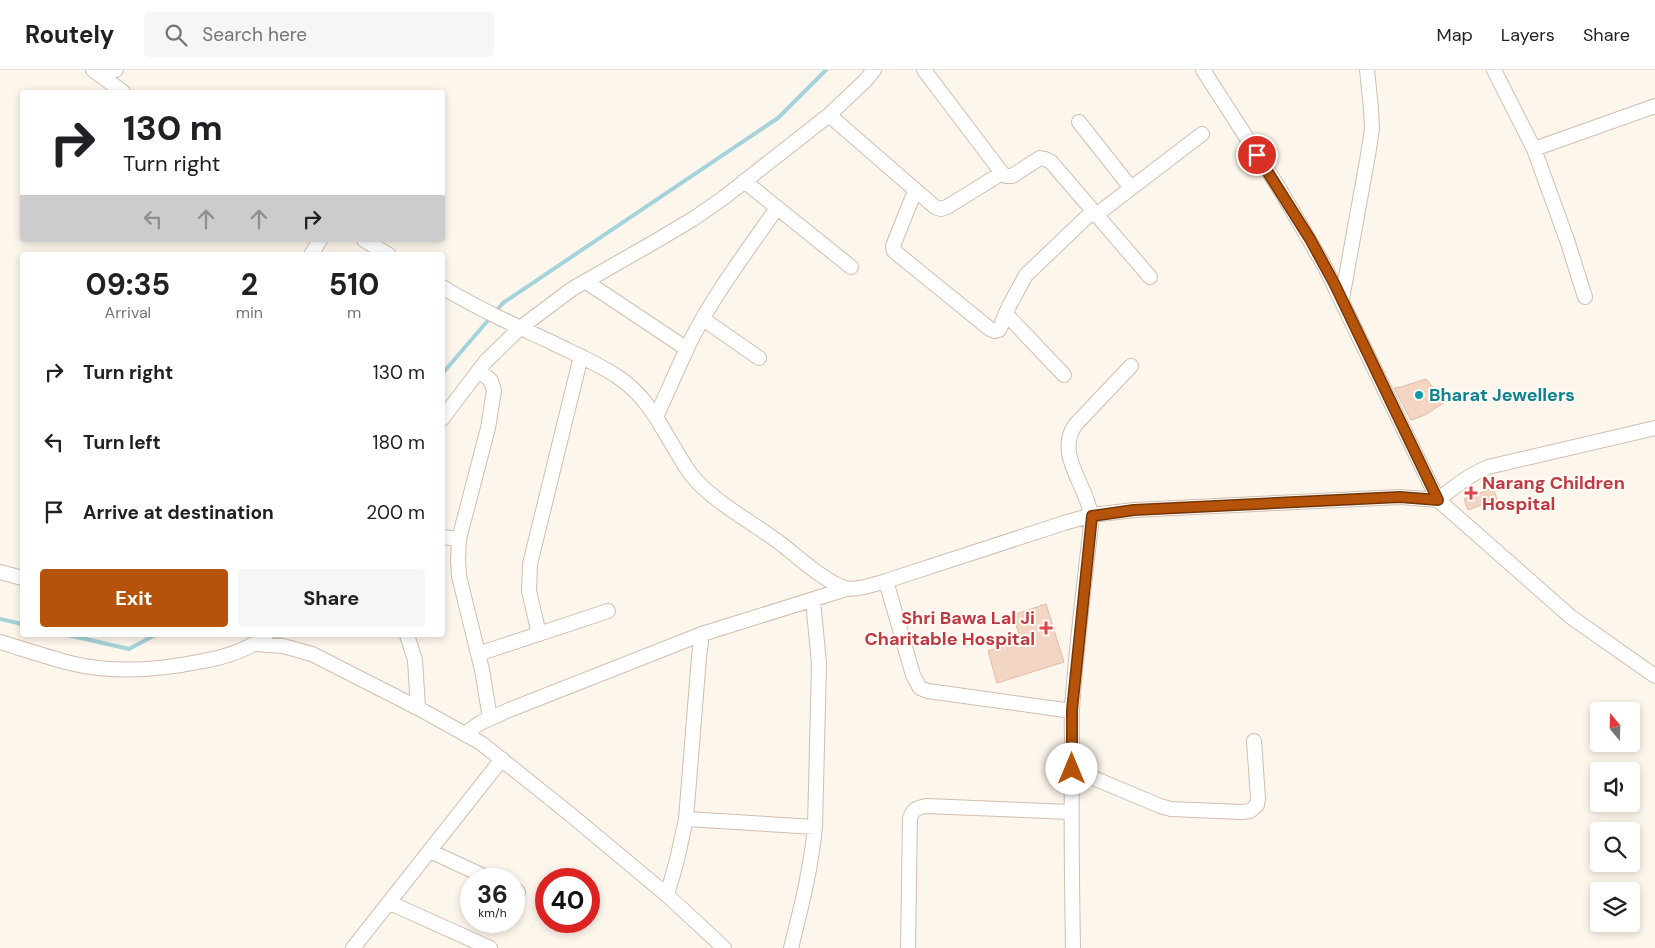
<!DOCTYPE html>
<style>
body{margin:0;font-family:"DM Sans",sans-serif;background:#f6f6f6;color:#202124;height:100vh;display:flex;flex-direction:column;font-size:19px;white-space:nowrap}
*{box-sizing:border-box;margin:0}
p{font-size:16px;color:#757577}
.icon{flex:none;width:28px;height:28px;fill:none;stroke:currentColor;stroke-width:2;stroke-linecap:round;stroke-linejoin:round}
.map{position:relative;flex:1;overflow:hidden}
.sheet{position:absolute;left:20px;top:182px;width:425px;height:385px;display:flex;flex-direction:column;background:#fff;border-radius:5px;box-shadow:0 2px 8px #0003}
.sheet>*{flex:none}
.banner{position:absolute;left:20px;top:20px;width:425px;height:152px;border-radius:5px;box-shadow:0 2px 8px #0003;background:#fff;color:#202124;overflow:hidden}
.needle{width:32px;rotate:341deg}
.fabs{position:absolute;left:1590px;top:632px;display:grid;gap:10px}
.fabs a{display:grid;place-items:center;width:50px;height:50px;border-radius:5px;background:#fff;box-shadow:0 2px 8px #0003;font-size:25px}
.speed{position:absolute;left:460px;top:798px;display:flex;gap:10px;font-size:25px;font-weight:700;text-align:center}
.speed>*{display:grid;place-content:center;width:65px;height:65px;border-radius:50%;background:#fff;box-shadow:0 2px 8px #0003;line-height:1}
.speed small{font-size:12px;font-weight:400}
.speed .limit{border:8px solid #d22;background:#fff;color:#111}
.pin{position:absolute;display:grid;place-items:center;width:42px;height:42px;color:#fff;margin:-21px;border:2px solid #fff;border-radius:50%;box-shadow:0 1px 5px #0007}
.me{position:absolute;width:55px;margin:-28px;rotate:0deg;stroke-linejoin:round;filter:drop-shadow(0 0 4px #0008)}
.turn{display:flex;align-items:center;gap:18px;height:105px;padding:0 20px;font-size:22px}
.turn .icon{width:65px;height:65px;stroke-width:2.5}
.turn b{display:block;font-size:35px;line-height:42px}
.lanes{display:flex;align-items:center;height:48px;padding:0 20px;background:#0003;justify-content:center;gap:25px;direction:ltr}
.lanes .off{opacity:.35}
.eta{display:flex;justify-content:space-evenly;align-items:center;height:85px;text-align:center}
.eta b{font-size:30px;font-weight:700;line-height:35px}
.button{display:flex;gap:10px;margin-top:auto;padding:10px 20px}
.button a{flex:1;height:58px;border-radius:5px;background:#b45309;color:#fff;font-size:20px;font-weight:700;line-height:58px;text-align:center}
.button a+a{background:#f6f6f6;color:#202124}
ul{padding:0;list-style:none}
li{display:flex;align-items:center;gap:15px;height:70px;padding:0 20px}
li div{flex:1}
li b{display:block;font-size:19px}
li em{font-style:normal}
header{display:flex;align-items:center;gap:30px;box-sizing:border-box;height:70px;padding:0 25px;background:#fff;border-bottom:1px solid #e0e0e0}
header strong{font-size:24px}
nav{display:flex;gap:28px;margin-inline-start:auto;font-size:18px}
.search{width:350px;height:45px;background:#f6f6f6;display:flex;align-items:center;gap:12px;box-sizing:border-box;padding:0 18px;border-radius:5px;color:#757577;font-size:19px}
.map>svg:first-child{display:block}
</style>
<header>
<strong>Routely</strong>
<div class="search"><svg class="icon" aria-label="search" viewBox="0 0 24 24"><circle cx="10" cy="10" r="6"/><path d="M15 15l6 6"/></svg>Search here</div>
<nav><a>Map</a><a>Layers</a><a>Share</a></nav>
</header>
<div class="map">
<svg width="1655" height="878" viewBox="0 0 1655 878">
<rect width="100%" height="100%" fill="#fdf6ec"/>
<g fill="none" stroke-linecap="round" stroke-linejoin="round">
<path stroke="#a5d3da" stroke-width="4" d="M442,304L503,233L778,48L826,0
M0,549L22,554
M68,565L129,579L155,565"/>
</g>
<path fill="#f3d5c3" stroke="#e6bba3" d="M1426,309L1445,332L1425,345L1411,350L1394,318L1401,317Z
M1493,418L1497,429L1468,440L1464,429Z
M1046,534L1064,592L997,613L988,581L1021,571L1013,545Z"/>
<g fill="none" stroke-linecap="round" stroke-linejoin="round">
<defs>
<path id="minor" d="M93,0L123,22
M924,0L1002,103L1006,106H1012L1040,88L1045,89L1051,92L1150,207
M1203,0L1279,118L1325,197L1438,430C1454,417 1469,405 1488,397L1655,358
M1494,0L1534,79L1567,170L1585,227
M96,2L116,0
M829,45L935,137L941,139L947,137L1002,103
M1079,52L1131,118
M1534,79L1655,36
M744,111L851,197
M915,121L893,176L894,181L990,259L995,261L999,260L1009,236L1026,205L1093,141
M1096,145L1202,64
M364,170L389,185
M311,185L320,170
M585,211L687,279
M442,217C477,238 514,255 551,272C573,283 597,293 618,307C654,331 666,369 690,403C710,430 752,452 780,473C797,486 825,512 845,518C855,521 876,514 886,511L1064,453L1092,445L1134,440L1400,427L1438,430L1571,547L1655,606
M1342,229L1368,85L1372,59L1371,38L1367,0
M1006,244L1064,305
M703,249L759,288
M479,300L491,311L494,321L488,358L459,469L458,489L459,506L482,600L490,648
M656,347C668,321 679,295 691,270C715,223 747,181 777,138
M442,349L486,291L520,258L572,219L656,171L693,149L722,129L829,45L866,10L874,0
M442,467L459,469
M0,502L22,508
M886,511L913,605L920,618L928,621L1072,641
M539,564L529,521L530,494L581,286
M407,565L415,590L418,638
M0,572C23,579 47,587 70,593C114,604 160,600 203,591C226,587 249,580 266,565
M256,574L283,576L312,584L418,638L481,673L571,745L667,825L724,878
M478,584L608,541
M465,664L480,653L509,640L702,564L846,519
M1072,699L1160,736L1171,739L1242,742L1250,741L1257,735L1258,728L1254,671
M686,749L815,757
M430,781L490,809
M514,820L518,822
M667,825L677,790L686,749L699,587L702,564
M390,833L490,878
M353,878L502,689
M791,878C801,838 811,799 815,757L819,594L813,530
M908,878L910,748C913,739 917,738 926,736L1071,742
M1073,878C1072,819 1071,759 1072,700C1073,680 1071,659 1072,639C1076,578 1084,516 1091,455C1094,421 1053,388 1075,355L1131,296"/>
</defs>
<use href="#minor" stroke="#d1beb0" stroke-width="16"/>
<use href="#minor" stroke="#fff" stroke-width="14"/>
</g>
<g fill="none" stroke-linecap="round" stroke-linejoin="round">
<defs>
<path id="route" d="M1072,699V640L1092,446L1134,440L1400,427L1438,430L1334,213L1310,169L1257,85"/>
</defs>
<use href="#route" stroke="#753606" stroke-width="12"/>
<use href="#route" stroke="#b45309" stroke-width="9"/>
</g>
<circle fill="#0f9aa8" stroke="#fffaf3" stroke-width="2" cx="1419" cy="325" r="5"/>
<g fill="#e0444e" stroke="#fffaf3" stroke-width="2">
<path d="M1468.5 415.5h5v5h5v5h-5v5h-5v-5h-5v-5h5z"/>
<path d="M1043.5 550.5h5v5h5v5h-5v5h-5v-5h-5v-5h5z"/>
</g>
<g text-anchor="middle" stroke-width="4" stroke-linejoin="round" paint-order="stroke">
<g font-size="18" font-weight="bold" fill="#0d838f" stroke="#fffaf3" text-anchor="start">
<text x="1429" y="331">Bharat Jewellers</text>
</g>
<g font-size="18" font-weight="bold" fill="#be3a42" stroke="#fffaf3" text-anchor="start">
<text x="1482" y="419">Narang Children<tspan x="1482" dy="21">Hospital</tspan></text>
<text x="1035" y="554" text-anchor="end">Shri Bawa Lal Ji<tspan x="1035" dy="21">Charitable Hospital</tspan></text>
</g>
</g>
</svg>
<div class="fabs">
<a><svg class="needle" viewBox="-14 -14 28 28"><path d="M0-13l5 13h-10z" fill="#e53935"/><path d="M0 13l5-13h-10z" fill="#757577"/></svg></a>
<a><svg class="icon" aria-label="sound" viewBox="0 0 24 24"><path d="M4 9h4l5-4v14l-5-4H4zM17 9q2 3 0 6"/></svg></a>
<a><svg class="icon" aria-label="search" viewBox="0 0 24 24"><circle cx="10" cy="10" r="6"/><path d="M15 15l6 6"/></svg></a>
<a><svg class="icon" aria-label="layers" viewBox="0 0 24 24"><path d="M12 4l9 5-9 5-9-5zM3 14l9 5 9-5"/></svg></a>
</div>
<div class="speed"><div>36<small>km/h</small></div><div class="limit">40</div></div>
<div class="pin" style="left:1257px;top:85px;background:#d93025"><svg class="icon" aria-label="arrive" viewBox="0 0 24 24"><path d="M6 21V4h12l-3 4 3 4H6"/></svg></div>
<svg class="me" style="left:1072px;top:699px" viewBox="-20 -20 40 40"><circle r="19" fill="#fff"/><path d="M0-13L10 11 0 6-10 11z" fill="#b45309"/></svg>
<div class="banner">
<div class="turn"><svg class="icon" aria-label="right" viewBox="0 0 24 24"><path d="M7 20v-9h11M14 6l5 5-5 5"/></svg><div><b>130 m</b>Turn right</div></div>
<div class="lanes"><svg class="icon off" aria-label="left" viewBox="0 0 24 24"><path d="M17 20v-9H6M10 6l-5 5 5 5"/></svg><svg class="icon off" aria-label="ahead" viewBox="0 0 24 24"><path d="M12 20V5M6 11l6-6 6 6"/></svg><svg class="icon off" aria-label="ahead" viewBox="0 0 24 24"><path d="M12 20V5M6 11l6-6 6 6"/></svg><svg class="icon" aria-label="right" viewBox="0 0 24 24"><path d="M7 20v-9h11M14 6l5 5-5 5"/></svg></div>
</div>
<section class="sheet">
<div class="eta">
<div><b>09:35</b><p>Arrival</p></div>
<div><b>2</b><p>min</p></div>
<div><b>510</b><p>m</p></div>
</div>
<ul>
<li><svg class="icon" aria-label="right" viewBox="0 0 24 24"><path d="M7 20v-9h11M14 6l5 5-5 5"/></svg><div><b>Turn right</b></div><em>130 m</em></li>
<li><svg class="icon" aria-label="left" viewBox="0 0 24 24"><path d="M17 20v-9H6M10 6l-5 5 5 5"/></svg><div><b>Turn left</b></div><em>180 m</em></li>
<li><svg class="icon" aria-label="arrive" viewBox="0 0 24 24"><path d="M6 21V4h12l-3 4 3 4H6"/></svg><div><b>Arrive at destination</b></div><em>200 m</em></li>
</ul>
<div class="button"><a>Exit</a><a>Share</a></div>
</section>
</div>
